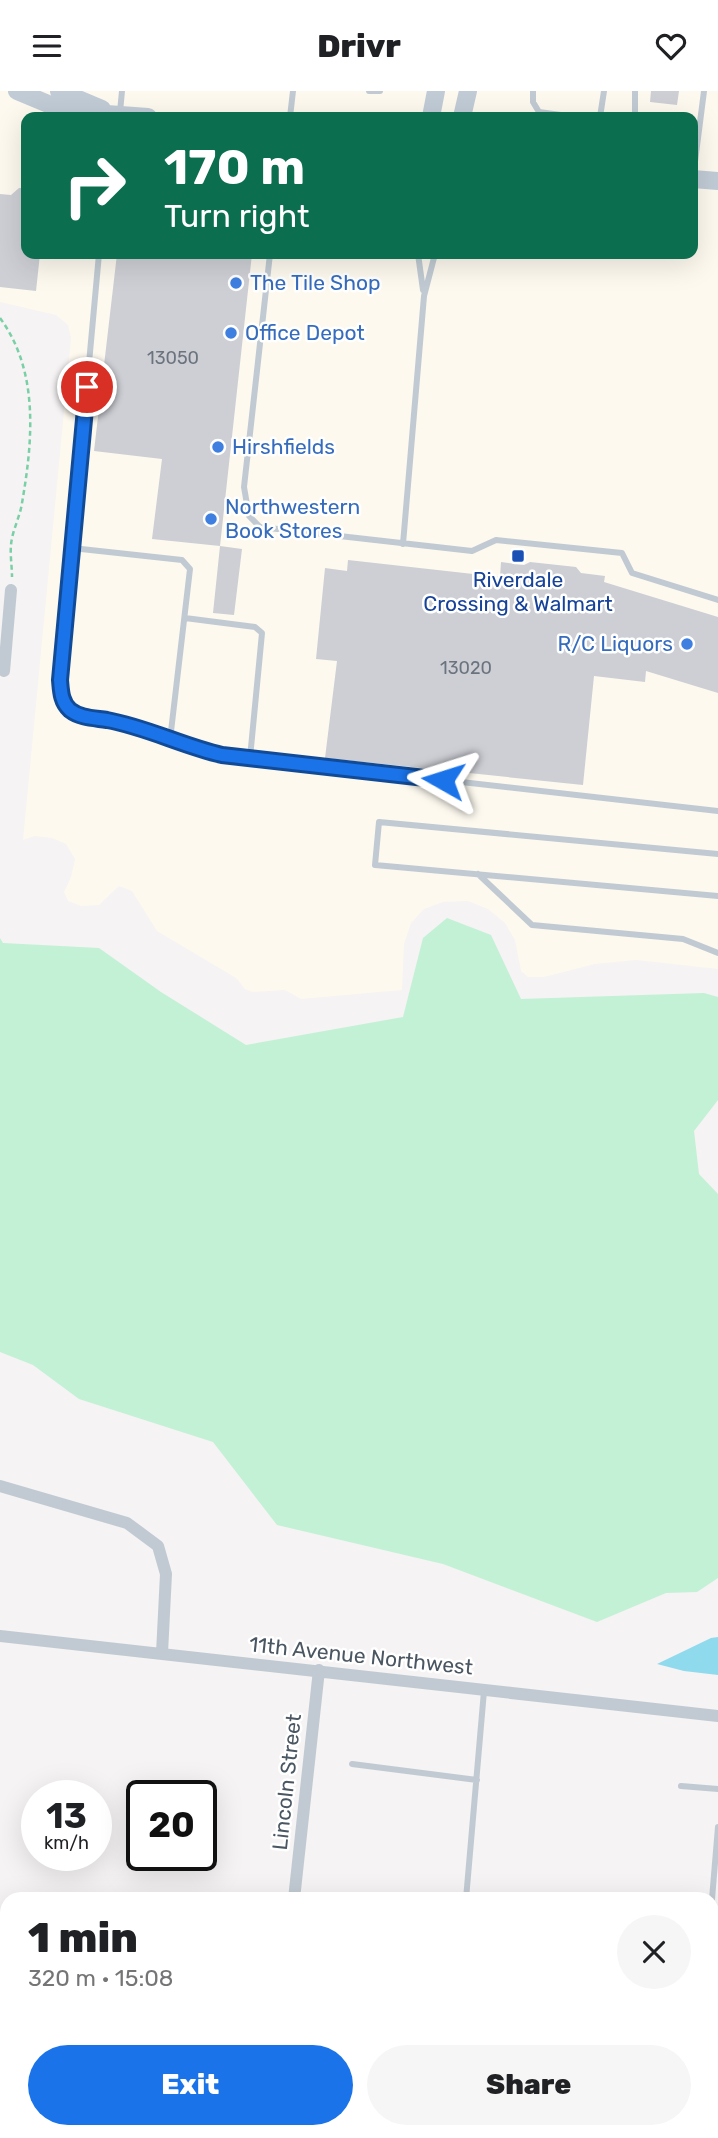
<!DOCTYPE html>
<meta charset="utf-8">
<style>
body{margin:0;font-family:Rubik,sans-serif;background:#f6f6f6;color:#202124;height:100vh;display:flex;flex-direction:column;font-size:26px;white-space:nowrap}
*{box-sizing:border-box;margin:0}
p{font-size:23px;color:#757577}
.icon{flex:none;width:38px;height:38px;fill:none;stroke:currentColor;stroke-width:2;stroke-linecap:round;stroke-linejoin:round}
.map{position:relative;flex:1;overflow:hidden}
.sheet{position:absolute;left:0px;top:1801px;width:719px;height:247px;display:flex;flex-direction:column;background:#fff;border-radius:21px 21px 0 0;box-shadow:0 7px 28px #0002}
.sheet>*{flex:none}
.guide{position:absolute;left:21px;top:21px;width:677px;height:147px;border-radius:14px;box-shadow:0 7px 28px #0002;background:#0b6e4f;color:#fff;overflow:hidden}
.speed{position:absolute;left:21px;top:1689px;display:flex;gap:14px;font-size:35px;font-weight:700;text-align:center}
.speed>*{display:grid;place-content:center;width:91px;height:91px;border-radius:50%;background:#fff;box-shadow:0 7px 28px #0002;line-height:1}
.speed small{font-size:18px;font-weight:400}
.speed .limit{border:4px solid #111;border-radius:10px;background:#fff;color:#111}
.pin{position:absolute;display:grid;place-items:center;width:60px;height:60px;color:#fff;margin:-30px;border:4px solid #fff;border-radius:50%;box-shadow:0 2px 7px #0007}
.me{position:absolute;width:77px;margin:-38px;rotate:276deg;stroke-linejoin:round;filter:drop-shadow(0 0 5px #0008)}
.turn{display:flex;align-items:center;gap:24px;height:147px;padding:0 28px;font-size:32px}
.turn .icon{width:91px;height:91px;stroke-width:2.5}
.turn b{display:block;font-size:49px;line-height:60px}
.round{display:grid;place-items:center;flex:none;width:74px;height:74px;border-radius:37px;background:#f6f6f6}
.head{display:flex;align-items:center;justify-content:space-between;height:119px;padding:0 28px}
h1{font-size:42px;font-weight:800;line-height:52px}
.action{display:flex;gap:14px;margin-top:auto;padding:14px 28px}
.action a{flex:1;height:80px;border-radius:42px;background:#1a73e8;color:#fff;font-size:28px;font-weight:800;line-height:80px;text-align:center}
.action a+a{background:#f6f6f6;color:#202124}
header{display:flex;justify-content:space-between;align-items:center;height:91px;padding:0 28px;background:#fff;font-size:32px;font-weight:800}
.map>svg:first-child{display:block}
</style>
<header><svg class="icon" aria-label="menu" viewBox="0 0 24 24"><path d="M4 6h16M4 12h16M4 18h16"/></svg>Drivr<svg class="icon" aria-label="heart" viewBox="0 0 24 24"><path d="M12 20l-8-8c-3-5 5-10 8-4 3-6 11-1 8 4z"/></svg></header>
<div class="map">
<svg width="718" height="2047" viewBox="0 0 718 2047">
<rect width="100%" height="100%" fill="#f5f3f3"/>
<path fill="#fdf9ef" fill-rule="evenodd" d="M0,0H718V878L636,869L595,873L544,886H528L521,880L515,849L505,832L488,818L468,810L443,811L424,818L411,832L404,853L402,899L301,908L285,899L252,901L245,898L236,887L157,840L132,800L119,795L99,814L81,815L68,810L64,801L71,786L75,768L66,753L52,747L35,745L23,749L71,247L68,234L56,224L0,211ZM26,26H693V163H26Z"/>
<path fill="#c3f1d5" d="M447,827L491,844L521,908L704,902L718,906V1009L694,1040L699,1083L718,1103V1487L697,1501L666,1502L597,1531L443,1473L277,1434L213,1351L79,1308L33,1274L0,1261V847L3,852L99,857L161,901L246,954L403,926L423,847Z"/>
<path fill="#90daee" d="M718,1546V1584L684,1580L657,1573L711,1547Z"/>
<path fill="#cdcfd5" d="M651,0H679L677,14L650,11Z
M19,97H26V163H40L36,200L0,196V103L11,104Z
M117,163H252L220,455L152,448L162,368L94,360Z
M220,455L242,458L234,524L213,522Z
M348,469L500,486L501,471L524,474L530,471L576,476L581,482L605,485L604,491L718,526V602L646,580L645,591L594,585L583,694L325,667L337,570L316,568L325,477L347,480Z"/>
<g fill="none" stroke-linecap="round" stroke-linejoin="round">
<path stroke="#7ad0a6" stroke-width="2.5" stroke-dasharray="5 3.5" stroke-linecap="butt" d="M0,227C39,280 33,349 22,412C20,426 12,440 11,454C10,464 12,475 12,486"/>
<path stroke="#c1cad2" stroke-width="6" d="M369,0H380
M533,0V11L539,21L575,26
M635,0V23L639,26
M120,21L122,0
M290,26L293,0
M600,26L604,0
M693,86L704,0
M99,163L60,589C61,600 61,612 70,619C87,633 118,630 139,637C167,646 193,657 222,664L718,720
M270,163L244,396L249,425L260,436L472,460L496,449L622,462L632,482L718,509
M418,163L423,199
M403,453L424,205L435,163
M72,457L182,469L190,478L170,649
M185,527L255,536L262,542L250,667
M718,763L379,731L375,774L718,805
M478,783L532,834L683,848L718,862
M352,1673L477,1689
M681,1695L718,1698
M466,1808L484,1600
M712,1808L718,1736
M712,1985L718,1986
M310,2047V2040
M653,2047L654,2040
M692,2047L693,2040"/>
<path stroke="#c1cad2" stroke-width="12" d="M4,580L11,499
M0,1395L127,1432L158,1455L166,1483L162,1562
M0,1545L718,1625
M294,1808L319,1579
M270,2047V2040"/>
<path stroke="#c1cbd6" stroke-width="18" d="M17,0L65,20L148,26
M59,0L102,18
M431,26L436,0
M462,26L468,0
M693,88L718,90"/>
</g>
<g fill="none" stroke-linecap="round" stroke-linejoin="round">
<defs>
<path id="route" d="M87,296L60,589C61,600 61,611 70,619C80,627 94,627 107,629C146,636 183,655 222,664L443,689"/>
</defs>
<use href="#route" stroke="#114b97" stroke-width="18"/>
<use href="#route" stroke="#1a73e8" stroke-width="12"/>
</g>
<g fill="#3f7fe0" stroke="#fff" stroke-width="2.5">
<circle cx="236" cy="192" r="7"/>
<circle cx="231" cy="242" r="7"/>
<circle cx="218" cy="356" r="7"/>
<circle cx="211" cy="428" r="7"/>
<circle cx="687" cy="553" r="7"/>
</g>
<rect fill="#1a4fb4" stroke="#fff" stroke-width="2.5" x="511" y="458" width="14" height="14" rx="3.5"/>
<g text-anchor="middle" stroke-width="5" stroke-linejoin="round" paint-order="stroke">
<g font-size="18" fill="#6b747e">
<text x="173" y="273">13050</text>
<text x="466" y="583">13020</text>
</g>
<g font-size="21" fill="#366cbe" stroke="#fff" text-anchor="start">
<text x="250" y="199">The Tile Shop</text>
<text x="245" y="249">Office Depot</text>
<text x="232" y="363">Hirshfields</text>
<text x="225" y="423">Northwestern<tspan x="225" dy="24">Book Stores</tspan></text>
<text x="673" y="560" text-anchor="end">R/C Liquors</text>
</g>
<g font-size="21" fill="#164399" stroke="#fff">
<text x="518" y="496">Riverdale<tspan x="518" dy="24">Crossing &amp; Walmart</tspan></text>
</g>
<g font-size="21" fill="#4a5661" stroke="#fff">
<text transform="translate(361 1565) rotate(6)" y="7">11th Avenue Northwest</text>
<text transform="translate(287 1691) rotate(-84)" y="7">Lincoln Street</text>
</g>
</g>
</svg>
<div class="speed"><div>13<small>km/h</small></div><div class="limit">20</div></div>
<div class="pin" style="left:87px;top:296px;background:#d93025"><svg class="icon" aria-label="arrive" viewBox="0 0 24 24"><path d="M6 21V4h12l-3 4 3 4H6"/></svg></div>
<svg class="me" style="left:443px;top:689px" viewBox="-20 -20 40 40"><path d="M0-17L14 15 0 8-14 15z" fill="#1a73e8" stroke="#fff" stroke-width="4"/></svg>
<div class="guide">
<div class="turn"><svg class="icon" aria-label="right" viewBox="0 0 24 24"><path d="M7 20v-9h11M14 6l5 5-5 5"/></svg><div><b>170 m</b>Turn right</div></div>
</div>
<section class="sheet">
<div class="head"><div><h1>1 min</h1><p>320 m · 15:08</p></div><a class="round"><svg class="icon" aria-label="close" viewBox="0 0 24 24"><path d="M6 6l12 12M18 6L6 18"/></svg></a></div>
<div class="action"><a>Exit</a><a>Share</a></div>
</section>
</div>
